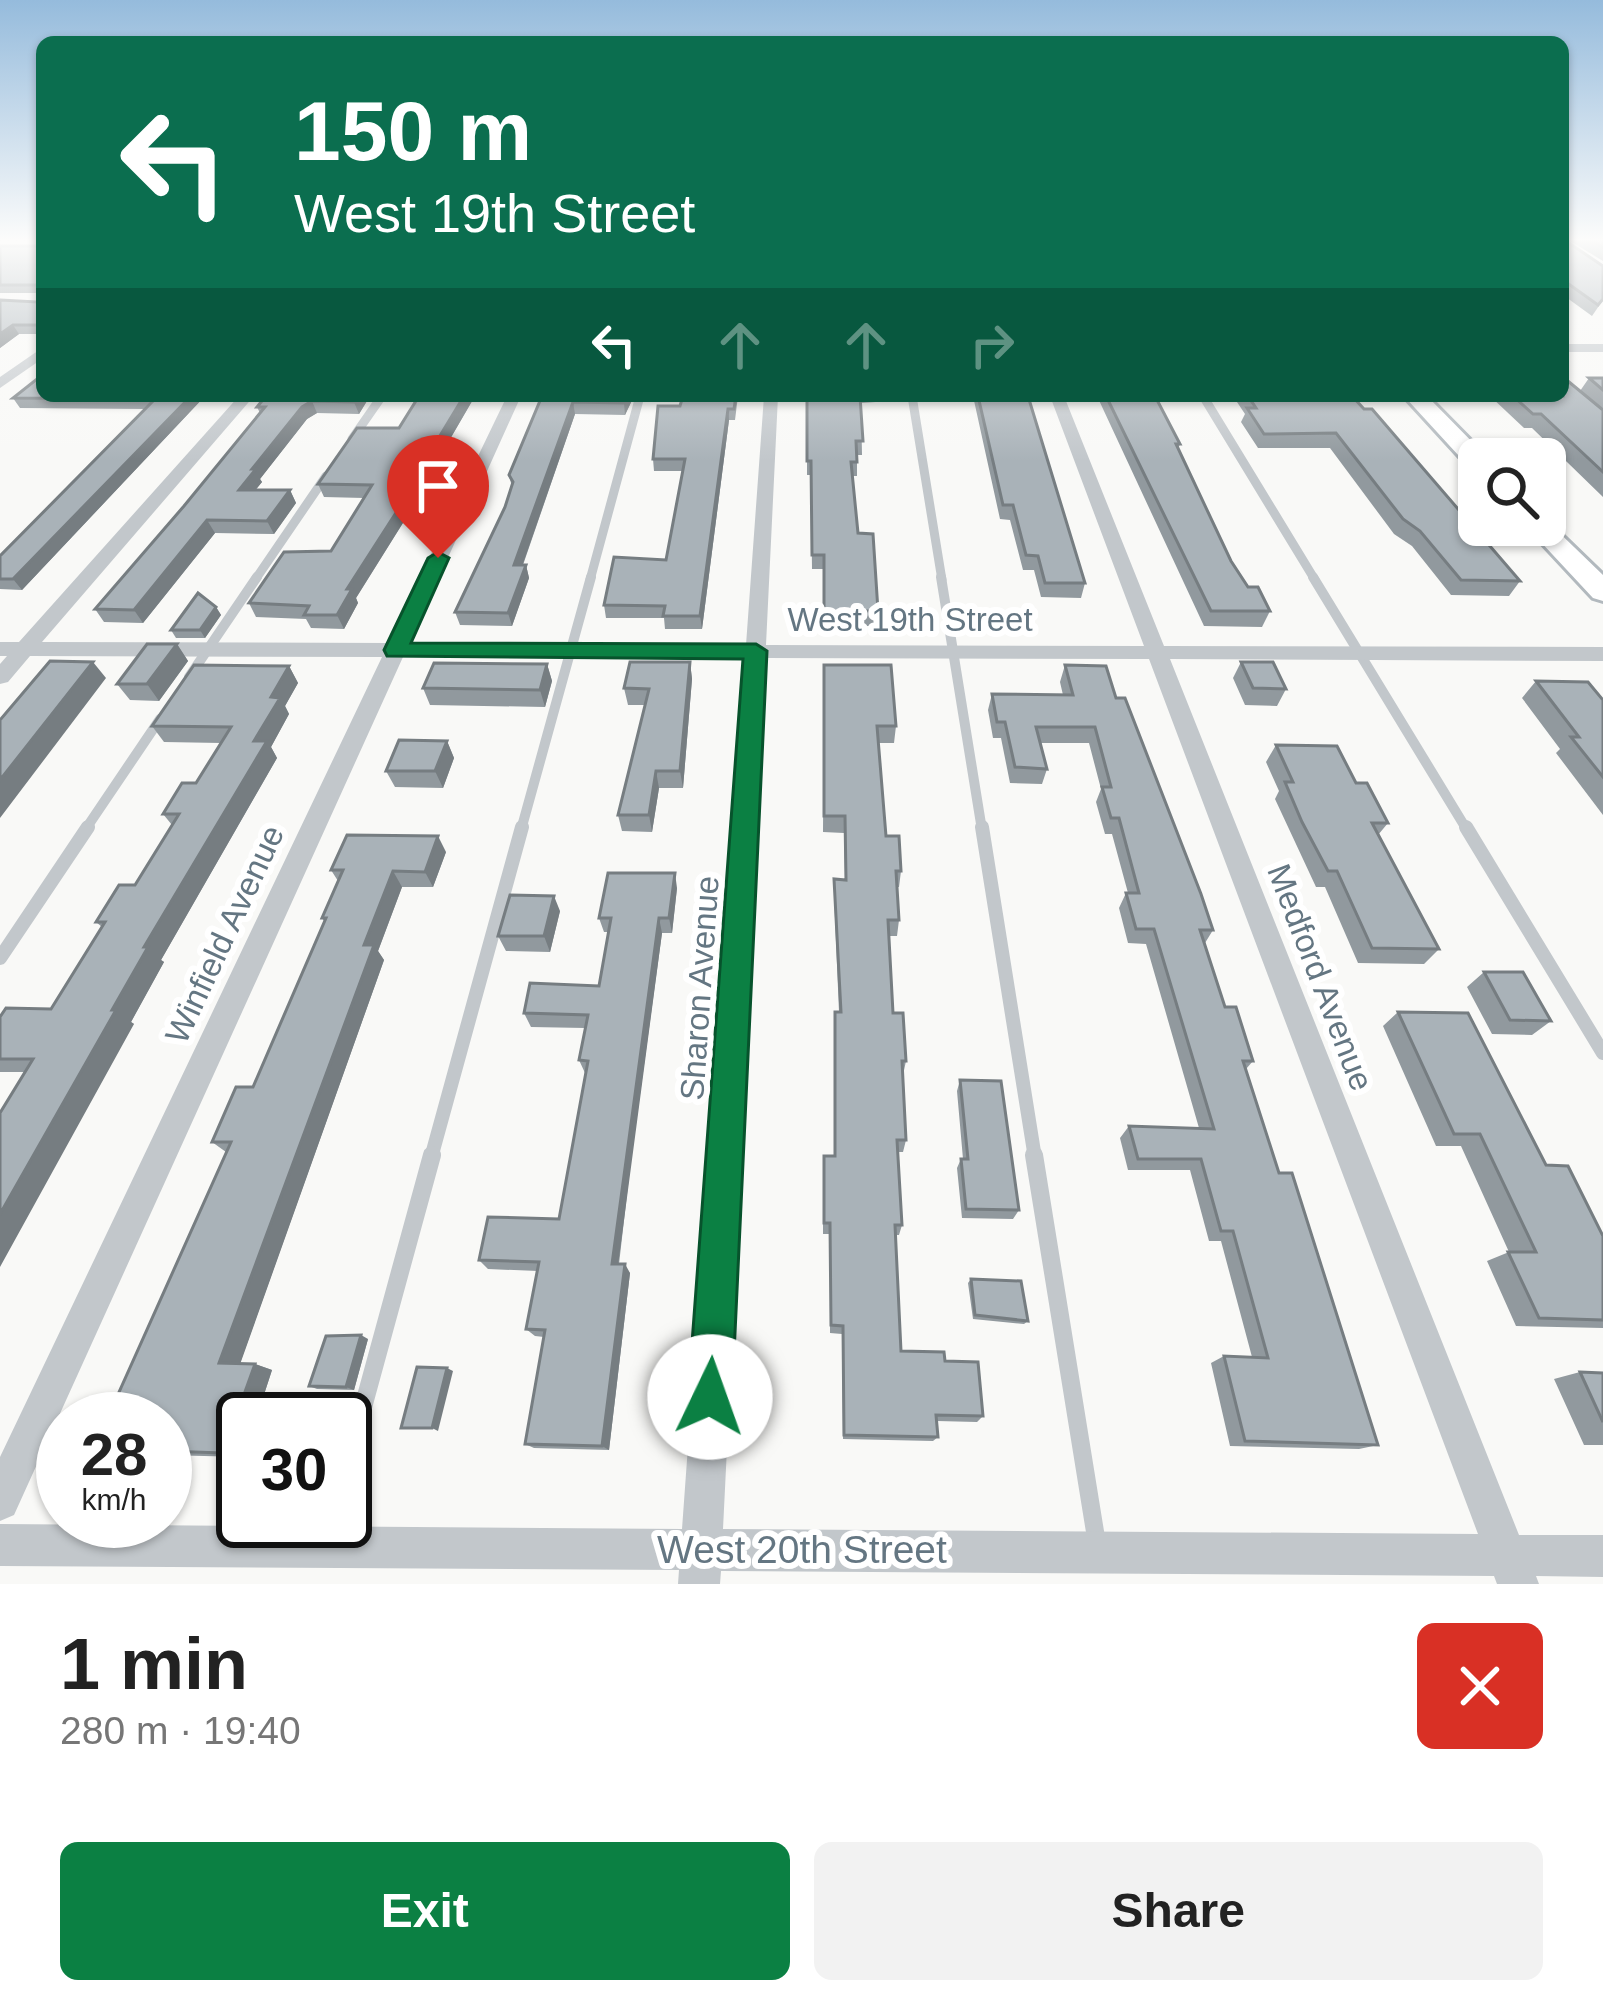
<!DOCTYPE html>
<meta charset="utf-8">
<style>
body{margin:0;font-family:Helvetica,sans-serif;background:#f2f2f2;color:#222;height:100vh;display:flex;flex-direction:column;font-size:45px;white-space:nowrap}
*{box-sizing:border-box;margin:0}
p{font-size:39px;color:#767676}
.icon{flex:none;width:66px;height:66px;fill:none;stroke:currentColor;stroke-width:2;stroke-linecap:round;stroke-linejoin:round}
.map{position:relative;height:1584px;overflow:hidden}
.details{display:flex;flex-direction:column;background:#fff;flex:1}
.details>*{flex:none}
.top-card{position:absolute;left:36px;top:36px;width:1533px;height:366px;border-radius:18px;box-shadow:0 3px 9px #0004;background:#0b6e4f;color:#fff;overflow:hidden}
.buttons{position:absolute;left:1458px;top:438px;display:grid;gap:24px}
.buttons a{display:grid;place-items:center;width:108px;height:108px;border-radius:18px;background:#fff;box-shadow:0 3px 9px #0004;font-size:60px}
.speed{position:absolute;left:36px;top:1392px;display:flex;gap:24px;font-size:60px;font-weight:700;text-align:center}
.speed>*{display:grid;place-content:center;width:156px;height:156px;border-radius:50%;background:#fff;box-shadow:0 3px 9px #0004;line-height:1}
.speed small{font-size:30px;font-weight:400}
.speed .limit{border:6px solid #111;border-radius:18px;background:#fff;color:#111}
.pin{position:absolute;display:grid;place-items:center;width:102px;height:102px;color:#fff;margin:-123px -51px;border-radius:50% 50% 50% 0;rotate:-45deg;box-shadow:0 0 12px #0007}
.pin .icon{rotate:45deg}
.me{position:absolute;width:132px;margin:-66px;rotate:3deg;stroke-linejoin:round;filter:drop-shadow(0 0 9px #0008)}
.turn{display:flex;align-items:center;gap:42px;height:252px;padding:0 60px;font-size:54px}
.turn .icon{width:156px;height:156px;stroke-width:2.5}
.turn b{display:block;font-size:84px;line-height:102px}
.lanes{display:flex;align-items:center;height:114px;padding:0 60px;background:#0003;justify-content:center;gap:60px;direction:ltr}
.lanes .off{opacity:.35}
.round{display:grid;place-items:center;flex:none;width:126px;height:126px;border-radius:18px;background:#f2f2f2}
.head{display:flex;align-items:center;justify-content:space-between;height:204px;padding:0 60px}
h1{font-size:72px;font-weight:800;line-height:90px}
.action{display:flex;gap:24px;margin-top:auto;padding:24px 60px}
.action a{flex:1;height:138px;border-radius:18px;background:#0b8043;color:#fff;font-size:48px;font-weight:800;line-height:138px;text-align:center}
.action a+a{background:#f2f2f2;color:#222}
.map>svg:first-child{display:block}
</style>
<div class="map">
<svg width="1603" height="1584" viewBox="0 0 1603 1584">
<rect width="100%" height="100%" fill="#f9f9f7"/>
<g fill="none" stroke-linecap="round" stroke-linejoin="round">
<defs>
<path id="secondary" d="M1404,396H1427L1488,458L1479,459V470L1470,468Z
M1545,519L1603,575V601L1593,598L1525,525H1545Z"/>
</defs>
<use href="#secondary" stroke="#b2b9be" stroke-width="6"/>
<path stroke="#c2c7cb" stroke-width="9" d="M912,396L942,580
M1203,396L1315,580
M352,439L382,396
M255,580L326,476
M590,580L640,396"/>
<path stroke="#c2c7cb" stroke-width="10" d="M941,577L982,830
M1313,577L1467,830
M189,677L257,577
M85,830L160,719
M521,830L591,577"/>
<path stroke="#c2c7cb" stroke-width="14" d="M982,827L1035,1158
M1466,827L1603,1053
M0,958L88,827
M431,1158L522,827"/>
<path stroke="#c2c7cb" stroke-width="18" d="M1034,1155L1097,1544
M345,1473L432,1155"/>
<path fill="#c2c7cb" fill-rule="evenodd" d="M1563,344H1603V352H1563Z
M42,348V359L0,388V377Z
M239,396H254L42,642L388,643L507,396H521L409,644L746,645L764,396H778L766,645L1144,646L1050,396H1064L1164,646L1603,647V661L1170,659L1519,1535H1603V1577L1536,1576L1539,1584H1497L1494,1576L721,1571L720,1584H678L679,1570L0,1566V1524L682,1529L745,658L403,657L14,1515L0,1521V1457L382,657L30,656L8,682L0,684V664L7,656H0V642H19ZM766,658L1149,659L1478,1534L723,1529Z"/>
<use href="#secondary" fill="#fff" fill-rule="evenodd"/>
</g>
<path fill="#91999e" d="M1563,239L1603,300L1592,316L1563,295Z
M1567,239H1603V261Z
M42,241V334H19L0,348V300L37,302L40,293H0V246H38Z
M1589,378H1603V497L1532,428H1524L1490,396H1563L1580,391Z
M205,396L22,590L0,589V556L145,409L20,408L13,398Z
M370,396L359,414L317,413L307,419L260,479L262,482L255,490H290L296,503L274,534L215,533L143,623L104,622L95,609L184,506L260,413L257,407Z
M419,396H475L439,458L441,462L356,598L358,603L344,629L311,628L306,619L256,617L249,603L331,551L364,498L324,497L318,484L399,428Z
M542,396H634L625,415L575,414L523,565H526L529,578L512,626L460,625L455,612L505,507L512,487L509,475Z
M738,396L735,420H729L702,629H665L664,618H606L604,605L666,560L683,471H654L653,459L680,406Z
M807,396H904V400L861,403L862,455H857V476H852L858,533L878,611L877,626H824V569H812L811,475H807Z
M973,396H1028L1085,583L1081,598L1041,597L1034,570H1023L1010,520L1000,519Z
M1097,396H1155L1180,444L1178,449L1231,561L1248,587L1270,611L1262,627L1204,626Z
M1233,396H1352L1520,581L1509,596L1451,595L1412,546L1394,534L1330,448H1258L1241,422L1245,414Z
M216,607L221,615L205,638H176L171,630Z
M177,644L188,661L159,701L130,700L117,684Z
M690,662L692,679L683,788H659L652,832L622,831L618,815L645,705H628L624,688Z
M1241,662L1286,689L1277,706L1245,705L1233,678Z
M547,664L552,681L545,707L430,705L423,688Z
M824,665L896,726L894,743H878L886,836L901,871L899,887H897L899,920L897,936H889L893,1013L906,1061L903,1075L906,1140L903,1152H898L902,1225L899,1235H896L901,1351L945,1361L983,1416L977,1422L937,1421L938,1437L933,1441L843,1439L842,1334L830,1333V1234H823V1167L834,1156L839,1012L834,895V879L845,880L844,833L823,832Z
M1065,665L1116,698L1213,930L1205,943L1225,1007L1253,1061L1246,1069L1279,1173L1378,1445L1359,1449L1230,1446L1211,1363L1224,1356L1252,1357L1221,1241H1209L1190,1170H1128L1120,1138L1129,1126L1199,1128L1146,944L1128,943L1119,908L1126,893H1128L1112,834H1105L1096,802L1101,789L1089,743H1040L1047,769L1042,784L1010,783L1001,738H993L988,710L992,694L1063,695L1060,682Z
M289,666L298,683L285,706L289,714L271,747L277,758L161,960L164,962L131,1022L134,1024L25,1072H0V1017L51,1009L102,927L96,922L135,885L172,825L163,814L196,783L221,743L164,742L152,726Z
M1536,681L1603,700V815L1556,753L1560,749L1522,698Z
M447,741L454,758L443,788L395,787L386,771Z
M1276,745L1356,783L1388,823L1378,835L1439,949L1424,964L1358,963L1325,887H1316L1275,799L1279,791L1266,762Z
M446,852L433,887H402L378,951L384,960L240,1363L255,1364L272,1370L256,1419H243V1457L165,1455V1419L226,1152L212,1142L253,1087L324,921L322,918L338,881L331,870Z
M677,888L672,933H662L630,1168L619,1264L630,1273L609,1450L534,1448L525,1444L544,1337L535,1336L526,1329L538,1271L488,1269L479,1260L559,1219L585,1073L579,1060L585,1028L531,1027L524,1013L599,986L609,932H604L599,918Z
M560,911L550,952L506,951L498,936Z
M1484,972L1551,1021L1532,1035L1492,1034L1467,987Z
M1398,1012L1546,1165L1603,1236V1328L1516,1326L1487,1261L1509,1252L1461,1146H1436L1383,1026Z
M960,1080L1019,1210L1013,1219L962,1218L957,1168L961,1159H963L957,1091Z
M971,1279L1028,1321L1024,1324L973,1319L968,1283Z
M368,1339L354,1390L317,1389L309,1386Z
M1580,1372L1603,1373V1445H1584L1554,1379Z"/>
<path fill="#767d81" d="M13,325L19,334L0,348V334Z
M191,396H205L22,590L13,579Z
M358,396H370L359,414L354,402Z
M464,396H475L439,458L441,462L356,598L358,603L344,629L337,615L347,589Z
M627,396H634L625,415L624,403Z
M312,401L317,413L307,419L260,479L262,482L246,502L239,490L252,469L302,407Z
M573,402L575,414L518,578L514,565Z
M728,409L729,420L702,629L700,616Z
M290,490L296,503L274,534L267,521Z
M207,520L215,533L143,623L134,610Z
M526,565L529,578L512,626L508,613Z
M216,607L221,615L205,638L200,630Z
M177,644L188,661L159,701L147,684Z
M93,662L106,678L0,818V780Z
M690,662L692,679L683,788L680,771Z
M547,664L552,681L545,707L540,690Z
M289,666L298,683L285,706L289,714L271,747L277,758L161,960L164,962L131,1022L134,1024L0,1267V1214L112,1010L254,741L271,697Z
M447,741L454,758L443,788L435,771Z
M656,771L659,788L652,832L649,815Z
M438,836L446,852L433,887L425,872Z
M393,871L402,887L378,951L384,960L238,1370L219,1363L364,945Z
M675,873L677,888L672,933L669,918Z
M554,896L560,911L550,952L544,936Z
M659,918L662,933L617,1273L612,1264Z
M625,1264L630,1273L609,1450L602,1446Z
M361,1335L368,1339L354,1390L346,1387Z
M255,1364L272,1370L256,1419H243V1456L223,1453Z
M447,1368L453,1371L438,1431L432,1428Z"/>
<path fill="#a9b2b8" stroke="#767d81" stroke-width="3" d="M1563,239L1603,266V299L1598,305L1563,280Z
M1589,239H1603V247Z
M42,241V325H13L0,334V300L37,302L41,289L37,285H0V246H38Z
M42,375V396H191L13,579H0V556L155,399L13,398Z
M1563,377L1603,410V472L1541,414H1533L1513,396H1563Z
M1589,378H1603V390Z
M266,396H358L354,402L312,401L302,407L252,469H256L239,490H290L267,521L207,520L134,610L95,609L184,506L265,407H257Z
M419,396H464L432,449H437L347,589H352L337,615H304L309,606L249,603L284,552L331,551L372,485L318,484L357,428H399Z
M542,396H627L624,403L573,402L514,565H526L508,613L455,612L505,507L513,482L509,475Z
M683,396H736L734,409H728L700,616H663L665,606L604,605L614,557L666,560L685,459H653L658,406H680Z
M807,396H860L863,441H856L857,462H851L858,533L873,534L878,611H824V555H812L811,461H807Z
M978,396H1028L1085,583H1045L1038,556L1026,555L1013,505H1003Z
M1106,396H1155L1180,444H1176L1231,561L1248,587H1258L1270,611H1211Z
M1248,396H1352L1364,409H1372L1520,581L1461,580L1420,531L1403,519L1336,433L1264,434L1247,408H1256Z
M198,593L216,607L200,630H171Z
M147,644H177L147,684H117Z
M50,661L93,662L0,780V720Z
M630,662H690L680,771H656L649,815H618L649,689L624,688Z
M1241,662H1273L1286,689L1253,688Z
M434,663L547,664L540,690L423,688Z
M194,665L289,666L271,697L280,698L254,741H267L144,947H148L112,1010H116L0,1214V1113L33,1059H0V1017L6,1008L51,1009L105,922H96L119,885H135L179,814H163L182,783H196L231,727L152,726Z
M824,665H891L896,726H877L886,836H899L901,871H896L899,920H888L893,1013H903L906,1061H902L906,1140H897L902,1225H895L901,1351L944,1352L945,1361L978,1362L983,1416L936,1415L938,1437L844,1435L843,1326L831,1325L830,1223H824V1156H835V1012H841L834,879L846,880L845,816H824Z
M1065,665L1106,666L1116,698H1125L1201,894L1213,930H1200L1225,1007H1236L1253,1061H1243L1279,1173H1292L1378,1445L1245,1441L1224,1356L1268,1358L1233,1231H1221L1201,1159H1138L1129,1126L1214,1129L1154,929H1136L1126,893H1139L1119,818H1111L1102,787H1111L1095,727H1036L1047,769L1015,767L1005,722H997L992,694L1073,695Z
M1536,681L1588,682L1603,700V777L1571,737H1579Z
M399,740L447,741L435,771H386Z
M1276,745L1337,746L1356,783H1367L1388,823H1372L1439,949L1372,948L1337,871H1328L1302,822L1285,782H1293Z
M347,835L438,836L425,872L393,871L364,945H374L219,1363L255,1364L223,1453L165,1451V1419H107L231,1142H212L236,1087H253L326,918H322L343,870H331Z
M608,873H675L669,918H659L612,1264H625L602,1446L525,1444L545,1330L526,1329L539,1262L479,1260L488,1217L559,1219L588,1061L579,1060L588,1015L524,1013L530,983L599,986L611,918H599Z
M510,895L554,896L544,936H498Z
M1484,972H1523L1551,1021L1510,1020Z
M1398,1012L1468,1013L1546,1165L1568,1166L1603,1236V1320L1539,1318L1508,1252H1536L1480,1134H1454Z
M960,1080L1001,1081L1019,1210L966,1209L961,1159H968Z
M971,1279L1021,1281L1028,1321L975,1315Z
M361,1335L346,1387L309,1386L326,1336Z
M417,1367L447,1368L432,1428H401Z
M1580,1372L1603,1373V1422Z"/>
<linearGradient id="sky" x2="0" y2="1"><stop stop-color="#95bbdc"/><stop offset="0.52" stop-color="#fcfcfb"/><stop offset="1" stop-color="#fcfcfb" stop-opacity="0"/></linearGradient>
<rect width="1603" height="461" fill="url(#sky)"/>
<path fill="#0b8043" stroke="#07532c" stroke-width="3" d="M438,552L449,558L411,643L756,644L767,651L732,1397L725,1413L710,1419L695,1413L688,1397L743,659L387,656L384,650L428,558Z"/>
<g text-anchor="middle" stroke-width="12" stroke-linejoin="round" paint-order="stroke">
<g font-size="33" fill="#647682" stroke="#fff">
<text x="910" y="631">West 19th Street</text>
<text transform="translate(224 934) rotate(-65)" y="12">Winfield Avenue</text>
<text transform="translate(1321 977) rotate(69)" y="12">Medford Avenue</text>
<text transform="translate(699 988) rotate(-86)" y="12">Sharon Avenue</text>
</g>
<g font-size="39" fill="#647682" stroke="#fff">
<text x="802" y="1563">West 20th Street</text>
</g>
</g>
</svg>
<div class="buttons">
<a><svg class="icon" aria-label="search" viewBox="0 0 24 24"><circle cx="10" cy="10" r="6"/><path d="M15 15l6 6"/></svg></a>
</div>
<div class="speed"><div>28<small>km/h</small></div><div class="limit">30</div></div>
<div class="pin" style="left:438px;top:558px;background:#d93025"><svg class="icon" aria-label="arrive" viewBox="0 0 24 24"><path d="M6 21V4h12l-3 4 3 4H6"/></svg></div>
<svg class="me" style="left:710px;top:1397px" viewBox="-20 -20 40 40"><circle r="19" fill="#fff"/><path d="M0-13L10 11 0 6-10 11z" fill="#0b8043"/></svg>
<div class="top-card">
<div class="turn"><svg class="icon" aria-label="left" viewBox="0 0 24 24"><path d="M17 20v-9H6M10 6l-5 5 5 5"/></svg><div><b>150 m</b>West 19th Street</div></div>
<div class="lanes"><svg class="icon" aria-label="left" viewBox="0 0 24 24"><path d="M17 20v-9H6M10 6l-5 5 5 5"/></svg><svg class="icon off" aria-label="ahead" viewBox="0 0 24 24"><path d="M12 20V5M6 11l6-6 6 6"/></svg><svg class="icon off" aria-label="ahead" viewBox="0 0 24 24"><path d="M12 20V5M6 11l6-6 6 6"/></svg><svg class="icon off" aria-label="right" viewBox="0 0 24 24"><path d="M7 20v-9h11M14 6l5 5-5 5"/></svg></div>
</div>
</div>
<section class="details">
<div class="head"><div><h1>1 min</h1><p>280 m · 19:40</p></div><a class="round" style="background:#d93025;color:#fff"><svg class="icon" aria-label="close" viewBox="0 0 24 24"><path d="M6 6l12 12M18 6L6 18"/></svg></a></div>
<div class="action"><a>Exit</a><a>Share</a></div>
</section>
